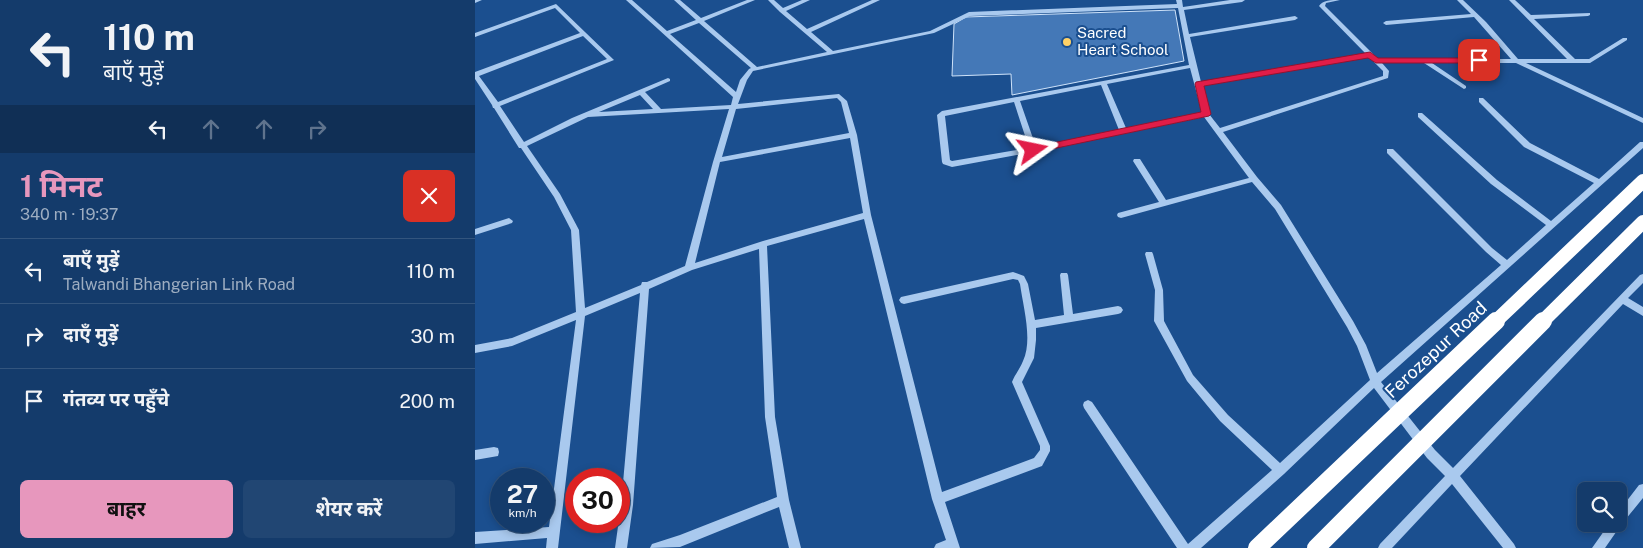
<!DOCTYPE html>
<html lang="hi">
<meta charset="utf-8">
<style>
body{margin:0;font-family:"Public Sans","Noto Sans Devanagari",sans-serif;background:#214673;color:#f1f3f6;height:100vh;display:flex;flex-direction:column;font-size:19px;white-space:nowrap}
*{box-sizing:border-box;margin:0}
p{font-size:16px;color:#9dadc1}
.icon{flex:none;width:28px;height:28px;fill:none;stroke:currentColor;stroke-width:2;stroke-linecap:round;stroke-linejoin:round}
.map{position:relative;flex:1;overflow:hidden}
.drawer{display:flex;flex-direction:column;background:#143b6b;width:475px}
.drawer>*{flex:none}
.banner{background:#143b6b;color:#f1f3f6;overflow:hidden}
.controls{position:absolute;left:1102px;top:482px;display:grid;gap:10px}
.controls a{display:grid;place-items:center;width:50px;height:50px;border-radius:8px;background:#143b6b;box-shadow:0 2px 8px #0003,0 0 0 1px #33557e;font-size:25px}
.speed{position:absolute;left:15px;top:468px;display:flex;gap:10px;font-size:25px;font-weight:700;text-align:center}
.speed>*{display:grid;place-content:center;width:65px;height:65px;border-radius:50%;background:#143b6b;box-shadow:0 2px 8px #0003,0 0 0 1px #33557e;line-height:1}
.speed small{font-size:12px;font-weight:400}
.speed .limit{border:8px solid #d22;background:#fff;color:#111}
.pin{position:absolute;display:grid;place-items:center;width:42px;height:42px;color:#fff;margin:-21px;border-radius:10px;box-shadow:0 2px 8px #0006}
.me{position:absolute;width:55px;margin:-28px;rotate:78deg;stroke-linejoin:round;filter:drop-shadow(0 0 4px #0008)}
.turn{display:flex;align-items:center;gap:18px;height:105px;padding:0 20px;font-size:22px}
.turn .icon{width:65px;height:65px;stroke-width:2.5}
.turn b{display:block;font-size:35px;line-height:42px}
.lanes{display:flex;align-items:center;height:48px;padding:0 20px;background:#0003;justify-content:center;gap:25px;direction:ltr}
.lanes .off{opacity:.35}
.round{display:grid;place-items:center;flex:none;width:52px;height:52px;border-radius:8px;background:#214673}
.head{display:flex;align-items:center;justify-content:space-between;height:85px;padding:0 20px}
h1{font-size:30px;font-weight:700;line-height:38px;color:#e797bd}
.action{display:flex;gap:10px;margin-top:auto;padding:10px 20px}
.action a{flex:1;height:58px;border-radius:8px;background:#e797bd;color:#111;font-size:20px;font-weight:700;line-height:58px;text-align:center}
.action a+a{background:#214673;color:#f1f3f6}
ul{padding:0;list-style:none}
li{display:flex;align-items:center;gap:15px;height:65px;padding:0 20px;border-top:1px solid #33557e}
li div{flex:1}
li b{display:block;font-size:19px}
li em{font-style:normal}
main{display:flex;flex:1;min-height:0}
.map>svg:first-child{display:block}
</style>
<main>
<section class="drawer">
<div class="banner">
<div class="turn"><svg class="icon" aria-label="left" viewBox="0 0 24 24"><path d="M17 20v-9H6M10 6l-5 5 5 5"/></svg><div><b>110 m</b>बाएँ मुड़ें</div></div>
<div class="lanes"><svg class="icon" aria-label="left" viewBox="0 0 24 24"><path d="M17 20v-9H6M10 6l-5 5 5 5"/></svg><svg class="icon off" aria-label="ahead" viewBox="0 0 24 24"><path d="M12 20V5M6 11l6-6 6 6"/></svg><svg class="icon off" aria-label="ahead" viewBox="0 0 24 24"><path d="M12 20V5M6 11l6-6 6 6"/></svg><svg class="icon off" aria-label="right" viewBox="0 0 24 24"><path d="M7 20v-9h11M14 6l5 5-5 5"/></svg></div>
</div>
<div class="head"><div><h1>1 मिनट</h1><p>340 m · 19:37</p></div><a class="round" style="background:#d93025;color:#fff"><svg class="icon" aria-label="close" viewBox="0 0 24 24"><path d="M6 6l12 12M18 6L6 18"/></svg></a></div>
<ul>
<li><svg class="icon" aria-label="left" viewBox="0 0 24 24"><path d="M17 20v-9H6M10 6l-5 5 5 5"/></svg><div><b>बाएँ मुड़ें</b><p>Talwandi Bhangerian Link Road</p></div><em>110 m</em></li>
<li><svg class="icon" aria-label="right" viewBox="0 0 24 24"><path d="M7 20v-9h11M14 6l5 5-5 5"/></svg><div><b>दाएँ मुड़ें</b></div><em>30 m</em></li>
<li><svg class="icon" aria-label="arrive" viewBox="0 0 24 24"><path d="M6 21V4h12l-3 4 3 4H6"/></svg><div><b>गंतव्य पर पहुँचे</b></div><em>200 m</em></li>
</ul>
<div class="action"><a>बाहर</a><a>शेयर करें</a></div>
</section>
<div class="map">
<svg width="1168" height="548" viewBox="0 0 1168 548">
<rect width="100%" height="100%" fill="#1b4f8f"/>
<path fill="#4478b7" stroke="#cfe3fa" d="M700,10L709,61L537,95L536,74L477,76L479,24L491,17Z"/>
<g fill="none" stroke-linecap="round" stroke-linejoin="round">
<path fill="#a9c9ee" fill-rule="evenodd" d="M0,0H7L0,3Z
M151,0H157L192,31L221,20L199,0H205L226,18L272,0H280L229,21L282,67L352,52L305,12L293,0H299L308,8L327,0H335L311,11L332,29L397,0H405L336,32L358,51L455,31L494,12L702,4L701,0H707L708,7L755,0H770L767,2L709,10L714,34L820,16L823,18L820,20L715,37L726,82L891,54L845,7L844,6C848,0 856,0 865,0L851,3L850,6L903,59H1036L999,17L911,25L908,23L911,21L996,14L982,0H988L1011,22L1043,59H1092L1034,0H1040L1056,15L1115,13V15L1113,16L1059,19L1100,59H1114L1148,38H1152V40L1115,63H1051L1168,118V123L1041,63H957L991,86V88L989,89L949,63H907L914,71L913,78L748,132L782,177L806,205L878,321L891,345L902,373L1026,265L1011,252L912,153V149H918L1017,248L1032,260L1071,225L1016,184L943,117V113H947L1022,180L1076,221L1119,183L1049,147L1004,102V98H1008L1055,143L1124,179L1165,142H1168V148L906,382L960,450L978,468L1165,275L1168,274V283L1153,298L1168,307V316L1148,304L985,476L1039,544L1041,548H1028L977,484L917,548H903L905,544L970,476L952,458L899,388L809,474L726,548H702L609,408L608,405L609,402L613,400L617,402L713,544L797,470L745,421L712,381L679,321L680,290L670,254L671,252H677L678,254L688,290L689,321L718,375L753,415L805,463L895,380L882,346L872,327L800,209L777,182L646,218L643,217L642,215L643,213L684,202L658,161L659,159H665L691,200L774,178L729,117L558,152L477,167L468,164L467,162L462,115L467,111L714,65L703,8L495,16L459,33L278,71L272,80L263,104L364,94L372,101L382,135L396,215L467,492L559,458L565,450V446L537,382C540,374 545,369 548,361C558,340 548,306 545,284L543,280L538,279L429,304L426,303L424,300L426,297L538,272L549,276L553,284L560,320L589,315L585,275L586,273H592L593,275L598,314L643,306L646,307L648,310L646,313L643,314L561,328V340L559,358L547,382L575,446V451L567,466L470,502L485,548H459L461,544L471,540L457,499L389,219L292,246L300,417L314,500L326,548H314L304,507L205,547L175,548L177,544L205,535L302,497L290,417L284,249L217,270L174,289L158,505L152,548H140L146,505L165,293L110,316L83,548H71L72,538L0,544V532L74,527L101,320L37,346L0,353V345L37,338L101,312L96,230L79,197L46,148H44L19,108H18L17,105L0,79V72L105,33L80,8L0,37V33L81,4L139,60L25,106L49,142L97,118L193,78L195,79V81L170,92L186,109L256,105L258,97ZM224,23L276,68L274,69L265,80L261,92L195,34ZM108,36L132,59L23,102L4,76ZM894,57L908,71V76L745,128L734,114L727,86ZM715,68L727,113L651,128L632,84ZM626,85L644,130L561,147L545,101ZM165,95L178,109L124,112ZM362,98L366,102L374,133L247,157L261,109ZM539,102L554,148L477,161L475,160L470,116ZM254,109L238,162L210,266L172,282H167L166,285L110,308L104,230L85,194L52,146L113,117ZM375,138L388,213L288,241L220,263L245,162Z
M34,218L38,221L37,223L0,235V229Z
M19,447L23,448L24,452L23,456L0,460V450Z
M1168,484V498L1146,525L1130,548H1117L1134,524H1144V511L1164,485Z"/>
<path stroke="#fff" stroke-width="14" d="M1020,322L1168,181
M1067,322L1168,222"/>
<path stroke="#fff" stroke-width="18" d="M782,548L1021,321
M841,548L1068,321"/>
</g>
<path fill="#e11d48" stroke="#92132f" d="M895,52L903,58H1004L1008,60L1004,63H901L893,58L729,86L736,114L734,116L558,153L553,150L558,147L726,112L720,84L721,82Z"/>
<circle fill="#ffd166" stroke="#1b4f8f" stroke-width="2" cx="592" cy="42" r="5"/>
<g text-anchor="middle" stroke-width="4" stroke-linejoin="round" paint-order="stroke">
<g font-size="15" fill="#fff" stroke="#1b4f8f" text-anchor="start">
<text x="602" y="38">Sacred<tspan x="602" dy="17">Heart School</tspan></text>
</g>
<g font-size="18" fill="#fff" stroke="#1b4f8f">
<text transform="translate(961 350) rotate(-43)" y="6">Ferozepur Road</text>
</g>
</g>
</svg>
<div class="controls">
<a><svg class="icon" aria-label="search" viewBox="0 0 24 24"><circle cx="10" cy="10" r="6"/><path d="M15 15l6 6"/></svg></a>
</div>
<div class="speed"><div>27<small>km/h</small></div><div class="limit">30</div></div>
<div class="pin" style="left:1004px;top:60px;background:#d93025"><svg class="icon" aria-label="arrive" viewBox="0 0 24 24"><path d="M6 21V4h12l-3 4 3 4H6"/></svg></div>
<svg class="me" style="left:558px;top:150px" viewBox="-20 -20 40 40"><path d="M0-17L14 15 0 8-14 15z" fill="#e11d48" stroke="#fff" stroke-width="4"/></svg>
</div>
</main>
